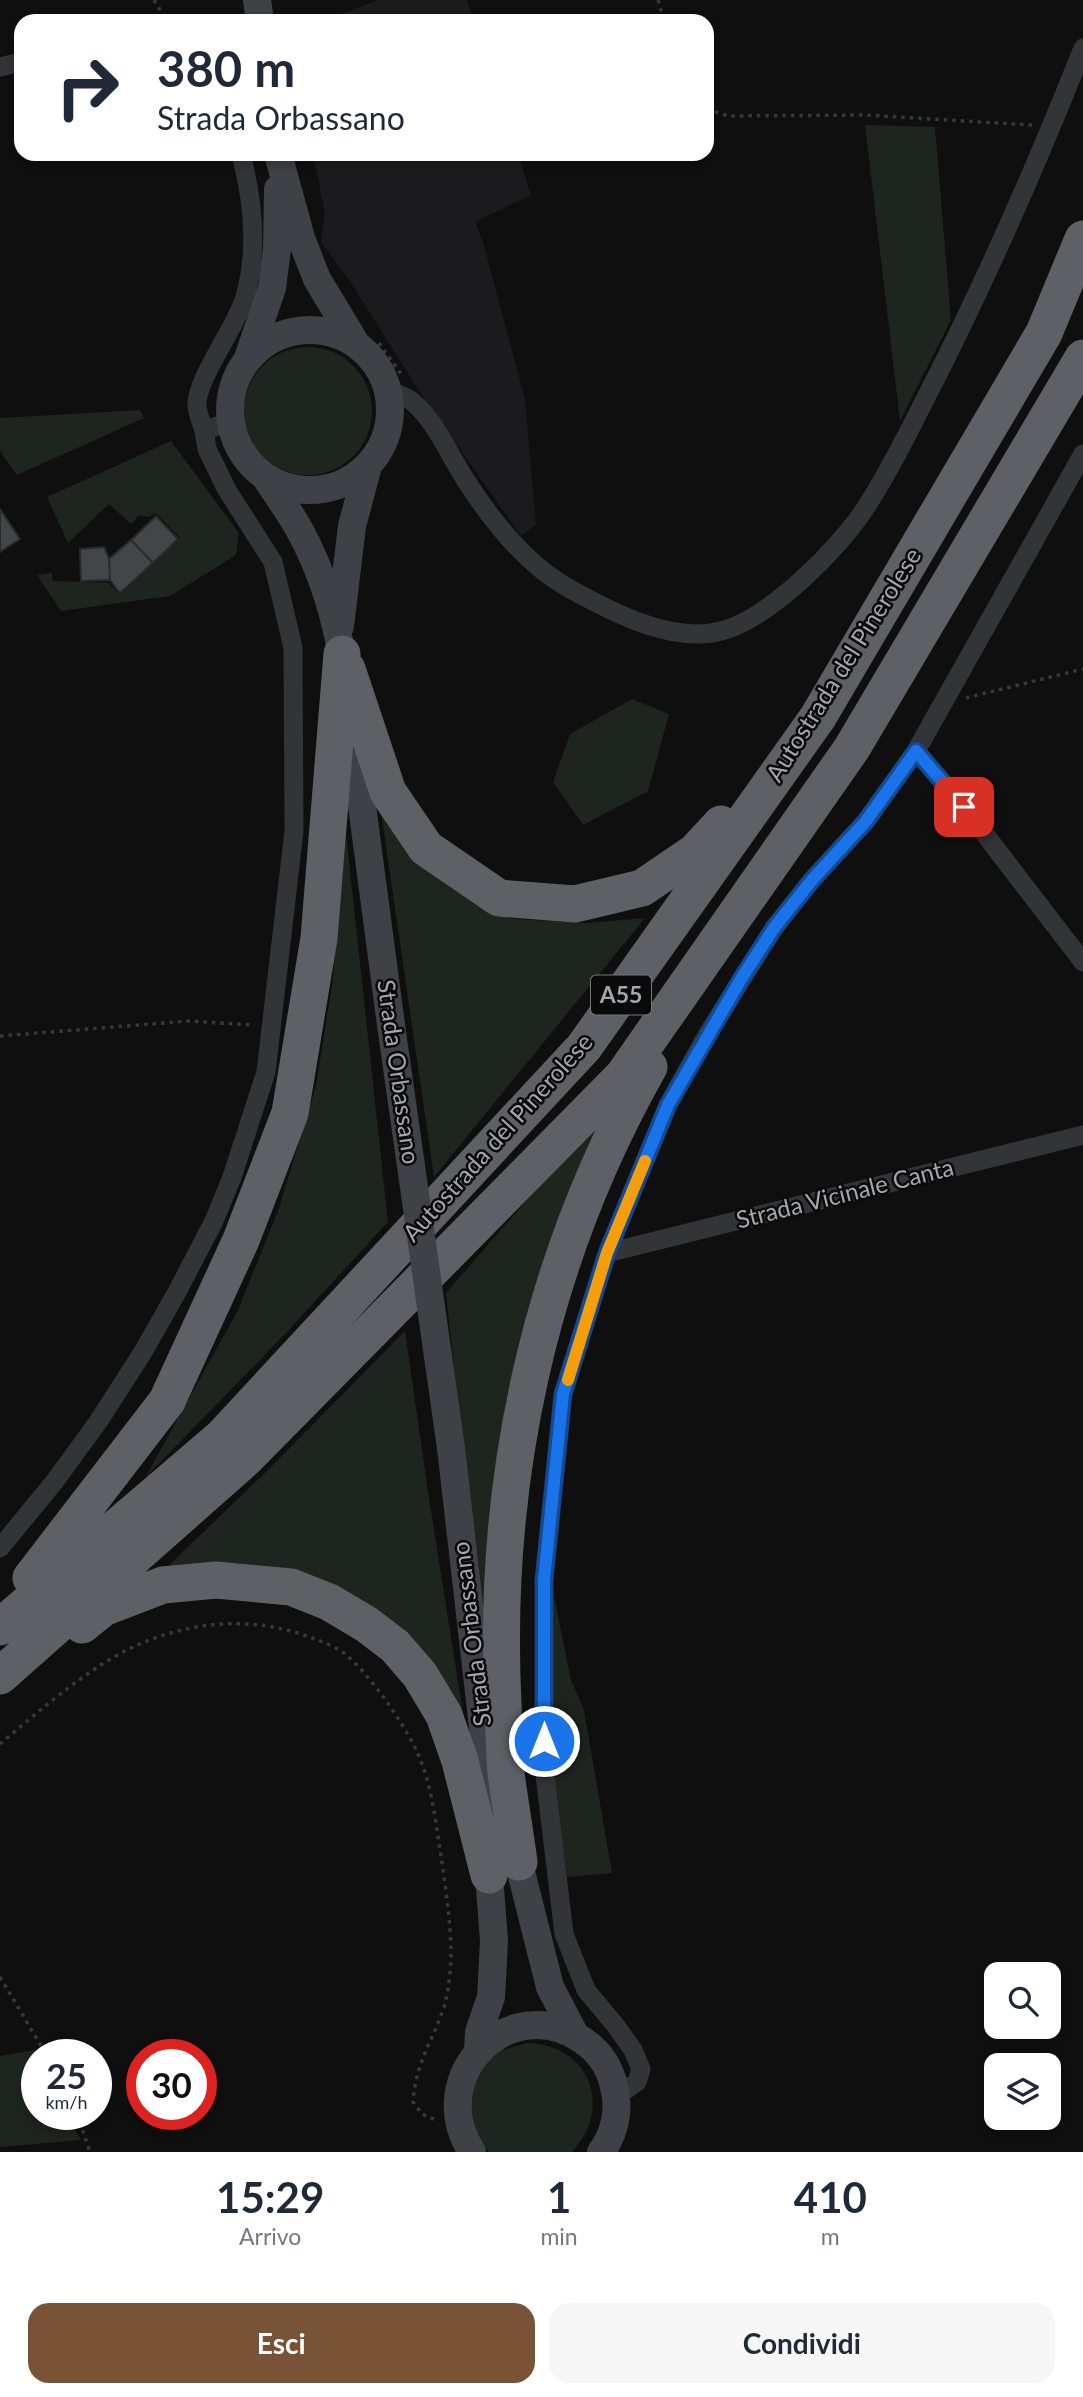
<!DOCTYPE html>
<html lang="it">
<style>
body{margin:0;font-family:Lato,sans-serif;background:#f6f6f7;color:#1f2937;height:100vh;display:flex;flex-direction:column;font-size:26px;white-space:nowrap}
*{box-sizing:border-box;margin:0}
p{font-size:23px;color:#747a83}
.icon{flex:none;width:38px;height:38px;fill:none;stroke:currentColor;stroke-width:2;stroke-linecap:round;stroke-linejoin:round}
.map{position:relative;height:2152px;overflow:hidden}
.sheet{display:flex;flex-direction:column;background:#fff;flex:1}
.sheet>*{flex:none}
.guide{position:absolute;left:14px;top:14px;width:700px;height:147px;border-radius:21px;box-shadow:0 4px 10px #0003;background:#fff;color:#1f2937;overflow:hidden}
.controls{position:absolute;left:984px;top:1962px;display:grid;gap:14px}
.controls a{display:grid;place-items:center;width:77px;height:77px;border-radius:14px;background:#fff;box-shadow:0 4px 10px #0003;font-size:35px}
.speed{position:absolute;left:21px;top:2039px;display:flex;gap:14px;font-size:35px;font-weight:700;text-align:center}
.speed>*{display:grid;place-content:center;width:91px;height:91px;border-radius:50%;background:#fff;box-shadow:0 4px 10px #0003;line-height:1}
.speed small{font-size:18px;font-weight:400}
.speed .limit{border:10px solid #d22;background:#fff;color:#111}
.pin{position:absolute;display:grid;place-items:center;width:60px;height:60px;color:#fff;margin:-30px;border-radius:14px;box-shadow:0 4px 10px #0006}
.me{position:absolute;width:77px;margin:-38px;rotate:0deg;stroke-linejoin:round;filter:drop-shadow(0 0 5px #0008)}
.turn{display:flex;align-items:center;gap:24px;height:147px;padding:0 28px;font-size:32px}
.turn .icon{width:91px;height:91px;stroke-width:2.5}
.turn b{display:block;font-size:49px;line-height:60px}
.eta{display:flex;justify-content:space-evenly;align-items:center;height:119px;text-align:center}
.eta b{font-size:42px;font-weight:700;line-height:49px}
.button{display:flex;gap:14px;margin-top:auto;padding:14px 28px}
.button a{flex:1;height:80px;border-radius:21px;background:#785335;color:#fff;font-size:28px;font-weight:700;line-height:80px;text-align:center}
.button a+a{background:#f6f6f7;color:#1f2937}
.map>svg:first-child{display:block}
</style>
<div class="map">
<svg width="1083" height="2152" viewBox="0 0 1083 2152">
<rect width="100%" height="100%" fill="#0f0f10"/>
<path fill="#1b1b1d" d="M378,0H467L474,21H323Z
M313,154H518L531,195L475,222L483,242L525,399L536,525L521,536L421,394L349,280L321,242L325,213Z"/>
<path fill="#1e241e" d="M865,125L935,127L951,320L900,421Z
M244 411a64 64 0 1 1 128 0a64 64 0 1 1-128 0Z
M140,410L144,418L17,475L0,451V418Z
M171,441L239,533L236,555L170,596L61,611L37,575L52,573L53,581L109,583L120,595L180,538L156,513L149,517L139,515L131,524L109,504L68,543L47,497Z
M632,699L669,714L648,791L583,825L553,782L570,734Z
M380,805L423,865L475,904L513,919L588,923L645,918L434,1177Z
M346,833L388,1222L286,1333L145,1478L237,1312L278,1211L316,1086L332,985Z
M592,1125L599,1127L539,1279L506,1401L490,1526L486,1629L465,1473L446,1293Z
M405,1331L429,1498L466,1732L369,1613L160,1574L271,1467Z
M554,1596L571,1680L584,1710L612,1873L567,1877L551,1757L549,1638Z
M527,2043C589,2044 614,2107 572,2152H489L478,2140L468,2102L482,2066L502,2050Z
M35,2050L38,2054L37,2114H67L81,2140L0,2147V2056Z"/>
<path fill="#434548" stroke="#292a2c" stroke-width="2" d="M0,509L20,539L0,552Z
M156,516L178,539L153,563L131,540Z
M131,540L153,563L120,593L110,580L109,559Z
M104,547L109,559L110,580L81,581L80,549Z"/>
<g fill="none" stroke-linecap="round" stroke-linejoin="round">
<path stroke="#36393c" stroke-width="3.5" stroke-dasharray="3.5 5" stroke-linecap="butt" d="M154,0L167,21
M658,0L664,21
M707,109L728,116L865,115L1033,125
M379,343L401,374
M966,698L1083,669
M0,1036L189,1021L253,1025
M0,1744C43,1708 95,1661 147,1641C200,1620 258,1617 312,1638C323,1642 336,1647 345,1654C369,1673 405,1725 417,1752C431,1782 435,1817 440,1850C445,1882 450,1916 451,1950C451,1968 449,1989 444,2007C432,2043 416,2061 413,2102L422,2114L438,2121
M0,1977L46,2054
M77,2114L90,2152"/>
<path stroke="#323437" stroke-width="19" d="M0,67L21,62
M389,390C397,394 408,397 414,403C435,421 450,456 465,479C491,520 526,565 570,589C612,612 672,644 721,631C769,619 840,548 866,507C893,466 914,420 937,376C991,269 1039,159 1083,48
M204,431C202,423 197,413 197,405C196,379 237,326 245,297C258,251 253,200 241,154
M916,751L964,807L1083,962
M607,1253L1083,1135
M0,1548L55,1481L98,1422L143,1352L177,1292L214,1221L232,1177L266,1072L294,831L293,648L273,562L227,490L207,449L204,431L230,421
M617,2096L637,2082L641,2069L633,2050L616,2026L586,1990L564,1934L544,1767V1580L563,1394L607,1253L668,1105L707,1035L774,928L812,880L866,821L916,751L1083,454"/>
<path stroke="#3e4145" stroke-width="28" d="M257,0L260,21
M278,154L301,238L317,279L355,342
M230 410a80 80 0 1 1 160 0a80 80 0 1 1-160 0Z
M248,358L272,288L277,249L278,189
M266,478C277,495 289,511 299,529C324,574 338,624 345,675
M340,626L352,526L368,466
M350,715L391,1025
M451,1448L487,1762L489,1875L494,1941L491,1997L479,2032L478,2051
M514,1844L550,1987L575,2035
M472,2152C423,2076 510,1990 582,2040C599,2051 610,2067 614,2087C620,2108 615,2134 601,2152"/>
<path stroke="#5d6166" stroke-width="37" d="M347,669L388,792L426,848L499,898L575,904L642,888L695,852L721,824
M31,1578L167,1401L241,1240L290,1113L319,938L342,654
M82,1625L103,1608L163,1585L216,1580L291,1587L329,1602L366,1624L395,1646L420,1675L444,1715L460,1761L489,1875
M0,1627L222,1437L584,1047L818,717L1044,333L1083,239
M0,1676L245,1459L623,1076L852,748L1083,358
M519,1862C515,1832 510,1803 506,1773C504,1750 504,1727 503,1704C492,1482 539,1261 649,1067"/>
<path stroke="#3e4145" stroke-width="28" d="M391,1025L451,1448"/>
</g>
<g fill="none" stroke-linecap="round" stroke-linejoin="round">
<defs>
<path id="route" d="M544,1741V1580L563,1394L607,1253L668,1105L741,979L774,928L812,880L866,821L916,751L964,807"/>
</defs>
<use href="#route" stroke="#114b97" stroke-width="18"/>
<use href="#route" stroke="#1a73e8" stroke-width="12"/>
<path stroke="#f59e0b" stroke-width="12" d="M568,1380L607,1253L645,1161"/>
</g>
<g text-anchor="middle" stroke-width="5" stroke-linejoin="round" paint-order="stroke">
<rect fill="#0a0a0b" stroke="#74797e" stroke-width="2" x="591" y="975.5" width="60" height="39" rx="5"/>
<g font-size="23" font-weight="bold" fill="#a1a8b0">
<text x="621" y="1003">A55</text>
</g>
<g font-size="24" fill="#a1a8b0" stroke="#0a0a0b">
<text transform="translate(844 665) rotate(-58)" y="8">Autostrada del Pinerolese</text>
<text transform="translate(398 1072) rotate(82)" y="8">Strada Orbassano</text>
<text transform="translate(498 1138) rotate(-48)" y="8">Autostrada del Pinerolese</text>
<text transform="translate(845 1194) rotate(-14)" y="8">Strada Vicinale Canta</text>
<text transform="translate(472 1634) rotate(-97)" y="8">Strada Orbassano</text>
</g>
</g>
</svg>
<div class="controls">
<a><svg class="icon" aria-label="search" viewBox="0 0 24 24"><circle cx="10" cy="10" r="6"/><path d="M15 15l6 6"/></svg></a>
<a><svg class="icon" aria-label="layers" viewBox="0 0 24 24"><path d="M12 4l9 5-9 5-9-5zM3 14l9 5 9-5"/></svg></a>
</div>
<div class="speed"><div>25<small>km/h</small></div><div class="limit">30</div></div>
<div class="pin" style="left:964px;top:807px;background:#d93025"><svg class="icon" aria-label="arrive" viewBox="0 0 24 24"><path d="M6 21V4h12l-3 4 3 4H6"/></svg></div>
<svg class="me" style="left:544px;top:1741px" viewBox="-20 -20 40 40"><circle r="17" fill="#1a73e8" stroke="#fff" stroke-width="3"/><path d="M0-11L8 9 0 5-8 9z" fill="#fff"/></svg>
<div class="guide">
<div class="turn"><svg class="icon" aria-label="right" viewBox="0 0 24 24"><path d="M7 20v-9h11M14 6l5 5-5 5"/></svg><div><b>380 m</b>Strada Orbassano</div></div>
</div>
</div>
<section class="sheet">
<div class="eta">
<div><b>15:29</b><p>Arrivo</p></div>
<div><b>1</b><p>min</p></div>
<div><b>410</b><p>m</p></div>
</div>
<div class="button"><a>Esci</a><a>Condividi</a></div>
</section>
